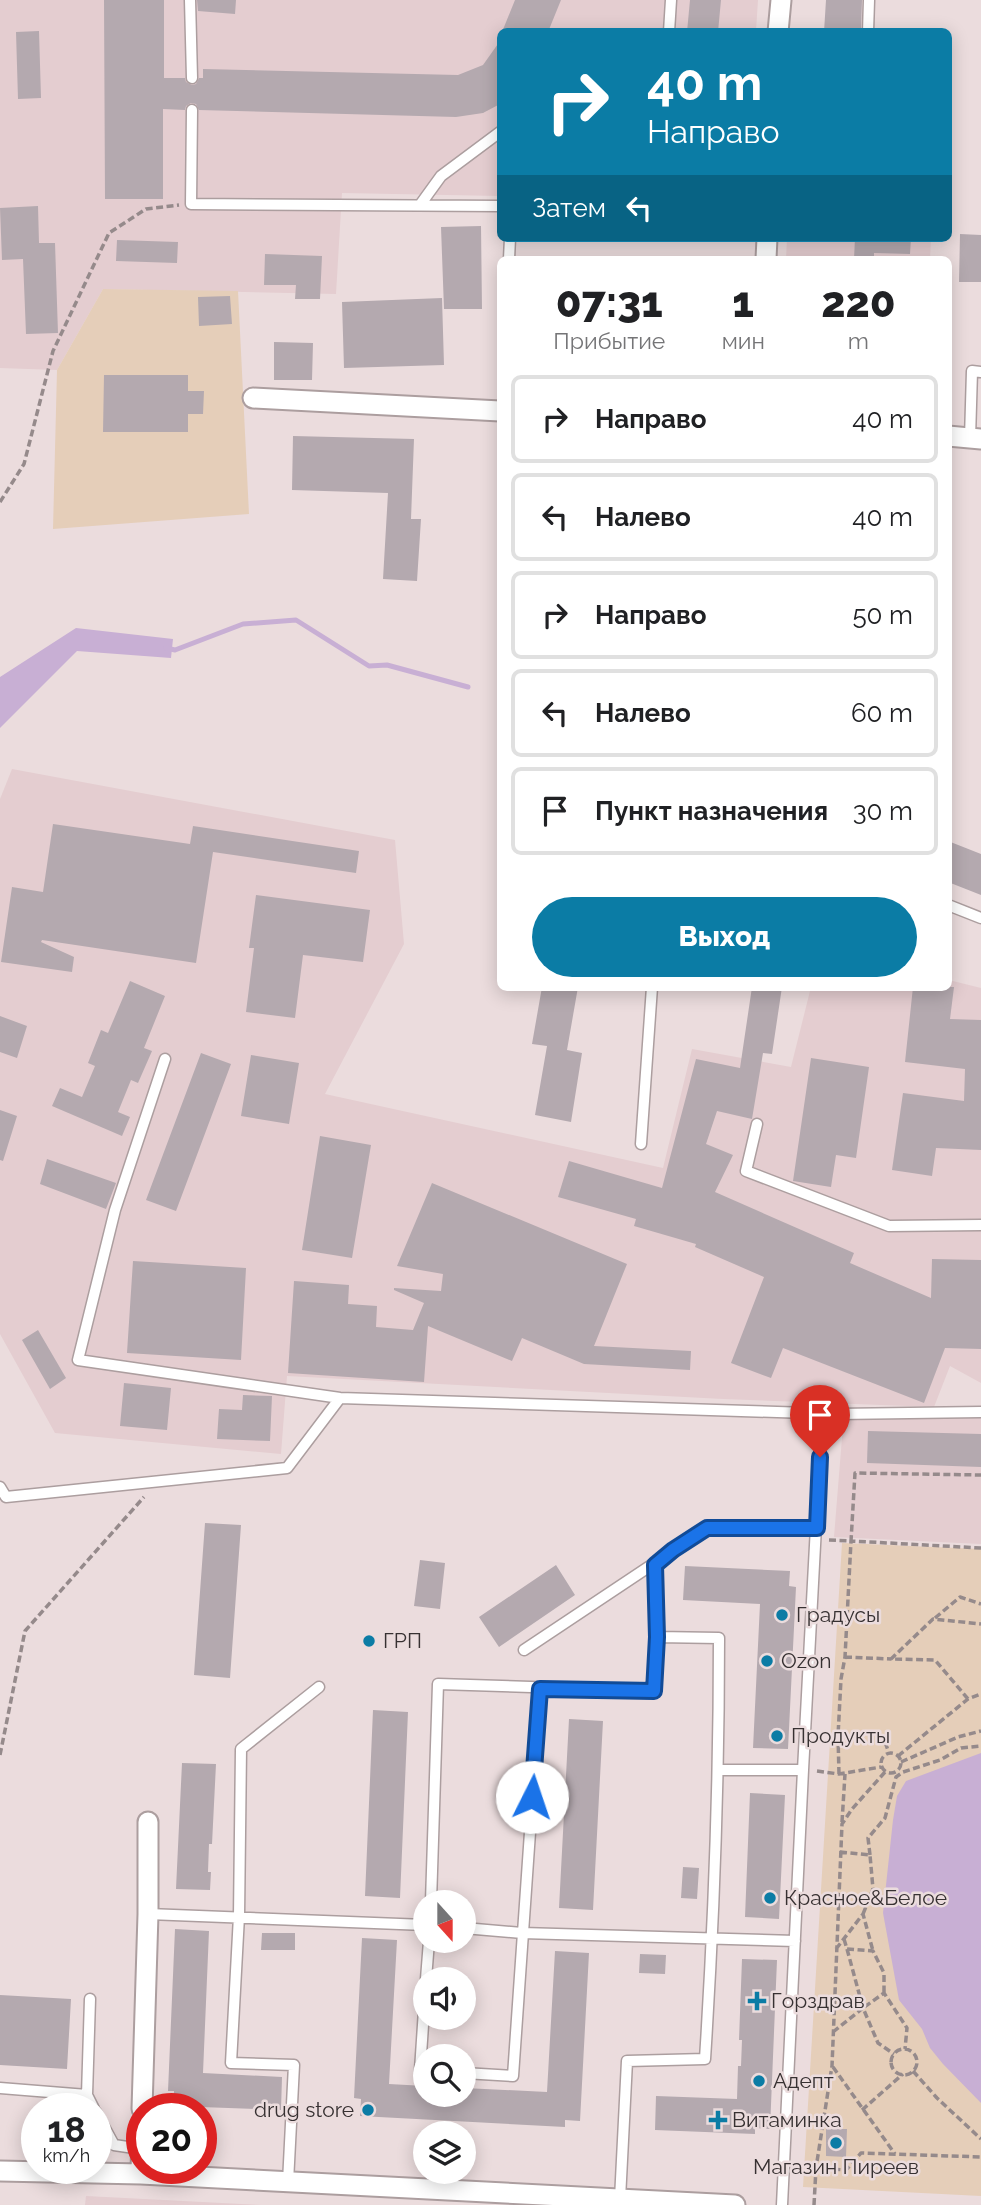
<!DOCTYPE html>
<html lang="ru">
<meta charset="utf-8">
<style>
body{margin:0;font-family:Raleway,sans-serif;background:#f6f6f6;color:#202124;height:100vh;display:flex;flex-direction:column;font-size:26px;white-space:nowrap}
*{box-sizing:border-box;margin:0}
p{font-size:23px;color:#757577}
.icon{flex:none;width:38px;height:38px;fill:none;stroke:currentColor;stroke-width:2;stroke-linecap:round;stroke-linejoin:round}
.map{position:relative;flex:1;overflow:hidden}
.sheet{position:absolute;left:497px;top:256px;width:455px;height:735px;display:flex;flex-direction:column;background:#fff;border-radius:10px;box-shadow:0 4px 18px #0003}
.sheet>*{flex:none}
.banner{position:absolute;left:497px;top:28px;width:455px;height:214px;border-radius:10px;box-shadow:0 4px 18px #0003;background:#0b7ca5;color:#fff;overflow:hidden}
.needle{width:46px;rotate:159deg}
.buttons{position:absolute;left:413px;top:1890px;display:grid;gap:14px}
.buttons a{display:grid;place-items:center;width:63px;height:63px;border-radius:50%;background:#fff;box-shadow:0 4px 18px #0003;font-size:35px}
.speed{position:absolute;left:21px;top:2093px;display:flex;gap:14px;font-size:35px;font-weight:700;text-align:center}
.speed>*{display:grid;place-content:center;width:91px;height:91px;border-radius:50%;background:#fff;box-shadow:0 4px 18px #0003;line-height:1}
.speed small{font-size:18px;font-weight:400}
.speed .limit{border:10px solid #d22;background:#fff;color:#111}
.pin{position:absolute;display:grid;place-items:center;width:60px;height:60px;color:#fff;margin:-72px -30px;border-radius:50% 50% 50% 0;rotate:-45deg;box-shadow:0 0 7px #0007}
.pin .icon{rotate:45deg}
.me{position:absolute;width:77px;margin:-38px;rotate:4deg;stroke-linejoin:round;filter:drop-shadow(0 0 5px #0008)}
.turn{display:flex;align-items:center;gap:24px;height:147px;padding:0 35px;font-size:32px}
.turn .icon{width:91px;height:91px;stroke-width:2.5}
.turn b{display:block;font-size:49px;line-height:60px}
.then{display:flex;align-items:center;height:66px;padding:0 35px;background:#0003;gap:14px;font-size:26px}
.eta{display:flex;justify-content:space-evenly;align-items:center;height:119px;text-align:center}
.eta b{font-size:42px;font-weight:800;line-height:49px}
.primary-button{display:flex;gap:14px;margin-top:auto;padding:14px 35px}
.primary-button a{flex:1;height:80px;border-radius:42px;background:#0b7ca5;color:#fff;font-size:28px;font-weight:800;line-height:80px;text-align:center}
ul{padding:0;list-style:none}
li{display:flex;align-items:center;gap:21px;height:88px;margin:0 14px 10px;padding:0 21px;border:4px solid #e0e0e0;border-radius:10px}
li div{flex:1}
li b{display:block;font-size:26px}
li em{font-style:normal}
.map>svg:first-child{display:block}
</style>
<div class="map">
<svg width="981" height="2205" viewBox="0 0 981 2205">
<rect width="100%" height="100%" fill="#ebdcdd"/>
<path fill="#e4cdd0" d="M0,0H758L756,31L500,32V196L342,193L336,294L103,289L57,370L0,368Z
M787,238H931L930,259H786Z
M12,769L395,840L404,944L325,1094L663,1168L692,1049L791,1067L811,987H948L949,980L981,988V1383L950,1366L934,1407L723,1399L287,1376L281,1454L55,1433L0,1334V799Z
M844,1413L981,1415V1544L834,1537Z
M86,2196L261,2205H85Z"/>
<path fill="#e5ceb9" d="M103,289L238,291L249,514L53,529L57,370Z
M842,1543L981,1549V2196L803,2187Z"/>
<path fill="#c8afd4" d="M76,628L173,639L171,658L77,651L0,728V677Z
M981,1753V2103L943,2064L930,2048L922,2029L899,2000L883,1913L893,1820L897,1796L906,1781Z"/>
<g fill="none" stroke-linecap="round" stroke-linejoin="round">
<path stroke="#c8afd4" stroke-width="5" d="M166,648L175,650L243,624L296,620L369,666L387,665L468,687"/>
</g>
<path fill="#b4a9af" d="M104,0H164V78H185L186,82L192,85L196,84L199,78H203V69L458,75L483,65L500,41V104L483,113L456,117L199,110L196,104L191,103L186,106L185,110L163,109V199H105Z
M197,0H236L235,14L198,11Z
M515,0H561L548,32H502Z
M690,0H721L718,32H687Z
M826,0H862L861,32H824Z
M39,31L41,98L18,99L16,32Z
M38,206L39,243H55L58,333L26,334L23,259L2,260L0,208Z
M481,226L482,309H444L441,227Z
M960,234L981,235V282H959Z
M855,238H911L910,254L874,253V259H854Z
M117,240L178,242L177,263L116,261Z
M265,254L322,256L320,299H295L296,285H264Z
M230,296L232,324L199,326L198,297Z
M442,298L444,365L344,368L342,302Z
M274,342L313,343L312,380H274Z
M104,375H188V391H204L203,414H188V432H103Z
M293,436L414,439L411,519H421L417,581L383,579L388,493L292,490Z
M53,824L190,844L193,826L359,851L356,873L213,852L196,963L42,940L41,942L74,957L72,972L1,962L12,887L43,892Z
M948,841L981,854V895L948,882Z
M256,895L370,910L363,962L303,955L295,1018L246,1012L254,948H249Z
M130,981L165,996L144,1048L152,1051L138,1083L131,1080L118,1112L130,1117L122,1136L52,1106L60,1088L82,1097L95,1066L88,1063L101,1030L108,1033Z
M542,987H578L567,1050L582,1053L571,1122L535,1115L547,1046L532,1044Z
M752,987H782L772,1054L763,1053L752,1119L717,1111L706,1144L733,1155L715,1192L854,1253L850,1263L931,1298L932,1259L981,1260V1349L945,1348L924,1403L783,1348L771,1378L731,1363L764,1277L695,1247L696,1244L634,1226L636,1219L558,1197L569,1161L662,1188L696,1059L740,1068Z
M913,987H954L950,1019L981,1020V1150L936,1148L932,1176L892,1170L903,1093L964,1101L965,1069L905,1062Z
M0,1016L27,1026L17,1058L0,1052Z
M201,1053L231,1064L176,1211L146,1200Z
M251,1055L299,1063L289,1124L241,1116Z
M811,1058L869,1067L856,1158L836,1155L831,1187L793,1181Z
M0,1110L17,1116L3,1161L0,1160Z
M320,1136L371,1145L352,1258L302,1250Z
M47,1159L116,1183L106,1209L40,1184Z
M432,1183L627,1264L594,1346L691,1351L690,1370L584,1364L522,1338L512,1361L428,1326L424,1382L288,1373L294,1281L349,1285L348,1304L377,1306L376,1327L413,1330L424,1303L394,1290V1288L441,1291L443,1274L397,1266Z
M133,1261L246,1268L241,1360L127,1353Z
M38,1330L66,1378L50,1389L22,1340Z
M124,1383L171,1388L167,1430L120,1426Z
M243,1395L272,1396L270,1441L217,1439L219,1409L242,1410Z
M868,1431L981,1434V1467L867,1463Z
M205,1523L241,1525L230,1678L194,1675Z
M420,1560L445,1563L440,1609L414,1606Z
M556,1565L575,1595L499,1647L479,1617Z
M685,1566L790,1571L789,1586L796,1587L788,1749L753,1748L760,1604L683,1600Z
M373,1710L408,1712L400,1898L365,1896Z
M569,1719L603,1721L593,1910L559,1908Z
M182,1763L216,1764L212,1844H209L208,1872H211L210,1890L176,1889Z
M750,1793L785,1795L779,1919L745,1917Z
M683,1867L699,1868L697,1899L681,1898Z
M175,1929L209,1931L203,2073L282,2077L281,2110L173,2106L174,2091H168Z
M262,1933H295V1950H261Z
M362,1938L397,1940L389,2084L425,2086V2095H464V2088L547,2092L555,1951L589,1953L580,2121L565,2120V2127L360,2116L361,2099L354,2098Z
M640,1954L666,1955L665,1974L639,1973Z
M742,1959L777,1960L770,2129L755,2128V2134L655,2130L656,2096L737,2099L738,2066H741L742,2040H739Z
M0,1995L71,1999L67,2069L0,2065Z
M826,2129H847L846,2157L826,2156Z"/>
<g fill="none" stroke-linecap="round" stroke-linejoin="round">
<defs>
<path id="service" d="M190,0L192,78
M669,32L671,0
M868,32L869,0
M192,110L191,204L500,206
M420,205L441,176L500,132
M509,259L510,238
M970,438L972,371L981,372
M948,905L981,918
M165,1059L115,1210L78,1360L340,1398L838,1414L981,1412
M757,1124L746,1171L889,1226L981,1225
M641,1144L652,987
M0,1487L6,1497L287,1468L340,1398
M524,1650L707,1528H817
M719,1770H803L821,1433L826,1422L837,1414
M431,1902L438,1684L654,1691L657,1637
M148,1914L425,1925
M464,1928L522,1933L795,1941
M426,1979L429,1941
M425,1995L420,2070H425
M464,2073L513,2076L540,1689
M0,2088L87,2095L94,2109
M87,2095L90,1999
M96,2112L114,2145L141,2149
M288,2182L294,2065L231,2063L239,1916L241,1749L319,1687
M620,2199L627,2061L705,2059C714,1919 719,1779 719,1638L657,1637L655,1565
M782,2205L803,1770"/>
<path id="minor" d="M778,32L781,0
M766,259L767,238
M253,398L500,411
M948,436L981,439
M142,2109L148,1914V1822
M142,2127L141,2174L735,2205
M0,2171L141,2174"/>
</defs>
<use href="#service" stroke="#ac9e9f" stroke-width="13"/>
<use href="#minor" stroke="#ac9e9f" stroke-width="23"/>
<path stroke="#958a8b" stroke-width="3.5" stroke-dasharray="7 3.5" stroke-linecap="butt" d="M0,502L24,464L53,351L109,233L146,209L179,205
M829,1540L851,1541L855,1473L981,1475
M935,1618L960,1597L981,1604
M845,1657L891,1659
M968,1699L935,1660L891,1659L933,1619L981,1624
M885,1742L889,1753
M881 1763a10 10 0 1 1 20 0a10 10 0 1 1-20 0Z
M0,1755L25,1631L144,1497
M898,1756L968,1699L981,1694
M901,1762L958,1737L981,1731
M817,1771L839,1774L881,1767
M885,1772L852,1809L842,1824L832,2066L816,2168L846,2170L861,2153L981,2157
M839,1774L838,1736L841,1679L845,1657L851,1541L981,1548
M842,1822L845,1774
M840,1852L870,1855L873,1889L863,1914
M870,1855L868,1838L885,1818L896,1777L903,1772L940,1760L961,1748L981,1746
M844,1939L847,1949L873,1951L884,1973V1993
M836,1949L863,1914L873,1951
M847,1949L863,2008L884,1993L907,2028L905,2049
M833,2032L863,2008L878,2043L894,2054
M891 2062a13 13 0 1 1 26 0a13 13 0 1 1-26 0Z
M833,2067L895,2154
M913,2071L937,2098L981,2139
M862,2110L903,2074
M814,2205L816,2168"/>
<use href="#service" stroke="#fff" stroke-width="10"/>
<use href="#minor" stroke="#fff" stroke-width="19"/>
</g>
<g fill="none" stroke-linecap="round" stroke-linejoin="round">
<defs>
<path id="route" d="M532,1797L540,1689L654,1691L657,1637L655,1565L673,1550L707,1528H817L820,1457"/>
</defs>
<use href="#route" stroke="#114b97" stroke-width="18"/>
<use href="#route" stroke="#1a73e8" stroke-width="12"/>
</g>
<g fill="#0b7ca5" stroke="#ebdcdd" stroke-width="2.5">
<circle cx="782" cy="1615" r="7"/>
<circle cx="369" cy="1641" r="7"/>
<circle cx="767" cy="1661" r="7"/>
<circle cx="777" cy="1736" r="7"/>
<circle cx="770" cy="1898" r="7"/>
<path d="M753.5 1990.5h7v7h7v7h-7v7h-7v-7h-7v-7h7z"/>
<circle cx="759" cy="2081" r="7"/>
<circle cx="368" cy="2110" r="7"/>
<path d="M714.5 2109.5h7v7h7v7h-7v7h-7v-7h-7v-7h7z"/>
<circle cx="836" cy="2143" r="7"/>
</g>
<g text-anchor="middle" stroke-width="5" stroke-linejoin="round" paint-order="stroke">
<g font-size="21" fill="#373132" stroke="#ebdcdd" text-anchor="start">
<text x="796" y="1622">Градусы</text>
<text x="383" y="1648">ГРП</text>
<text x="781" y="1668">Ozon</text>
<text x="791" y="1743">Продукты</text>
<text x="784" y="1905">Красное&amp;Белое</text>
<text x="771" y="2008">Горздрав</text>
<text x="773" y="2088">Адепт</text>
<text x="354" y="2117" text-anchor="end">drug store</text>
<text x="732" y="2127">Витаминка</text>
<text x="836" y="2174" text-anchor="middle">Магазин Пиреев</text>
</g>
</g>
</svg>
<div class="buttons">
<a><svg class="needle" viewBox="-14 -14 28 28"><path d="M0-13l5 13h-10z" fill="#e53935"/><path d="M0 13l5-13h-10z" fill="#757577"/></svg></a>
<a><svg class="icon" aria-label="sound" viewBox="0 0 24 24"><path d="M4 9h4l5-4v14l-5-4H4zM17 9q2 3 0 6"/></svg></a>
<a><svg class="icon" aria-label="search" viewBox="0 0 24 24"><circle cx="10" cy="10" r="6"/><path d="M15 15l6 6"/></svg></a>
<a><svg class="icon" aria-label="layers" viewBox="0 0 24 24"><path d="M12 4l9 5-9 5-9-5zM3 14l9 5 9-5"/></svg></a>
</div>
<div class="speed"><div>18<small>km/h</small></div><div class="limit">20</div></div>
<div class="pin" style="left:820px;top:1457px;background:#d93025"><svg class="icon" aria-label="arrive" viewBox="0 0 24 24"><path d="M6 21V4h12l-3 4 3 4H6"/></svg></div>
<svg class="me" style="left:532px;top:1797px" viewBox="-20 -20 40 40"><circle r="19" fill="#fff"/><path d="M0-13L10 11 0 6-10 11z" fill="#1a73e8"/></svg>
<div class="banner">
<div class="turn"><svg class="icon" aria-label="right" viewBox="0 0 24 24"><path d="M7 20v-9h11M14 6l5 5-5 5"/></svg><div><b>40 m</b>Направо</div></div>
<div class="then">Затем<svg class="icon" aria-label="left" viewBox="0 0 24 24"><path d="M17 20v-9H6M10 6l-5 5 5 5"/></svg></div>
</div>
<section class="sheet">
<div class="eta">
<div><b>07:31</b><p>Прибытие</p></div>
<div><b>1</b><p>мин</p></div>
<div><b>220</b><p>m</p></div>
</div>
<ul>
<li><svg class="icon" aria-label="right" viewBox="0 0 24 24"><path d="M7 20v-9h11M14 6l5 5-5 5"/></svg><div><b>Направо</b></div><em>40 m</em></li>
<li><svg class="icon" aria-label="left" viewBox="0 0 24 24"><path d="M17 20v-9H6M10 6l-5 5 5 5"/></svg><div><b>Налево</b></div><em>40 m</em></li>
<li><svg class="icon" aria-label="right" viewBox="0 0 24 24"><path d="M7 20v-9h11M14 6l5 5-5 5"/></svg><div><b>Направо</b></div><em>50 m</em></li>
<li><svg class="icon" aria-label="left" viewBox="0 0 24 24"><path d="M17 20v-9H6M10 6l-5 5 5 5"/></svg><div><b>Налево</b></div><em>60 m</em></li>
<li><svg class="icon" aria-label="arrive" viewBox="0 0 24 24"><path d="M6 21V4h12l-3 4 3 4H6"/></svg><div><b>Пункт назначения</b></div><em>30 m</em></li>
</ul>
<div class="primary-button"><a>Выход</a></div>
</section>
</div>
